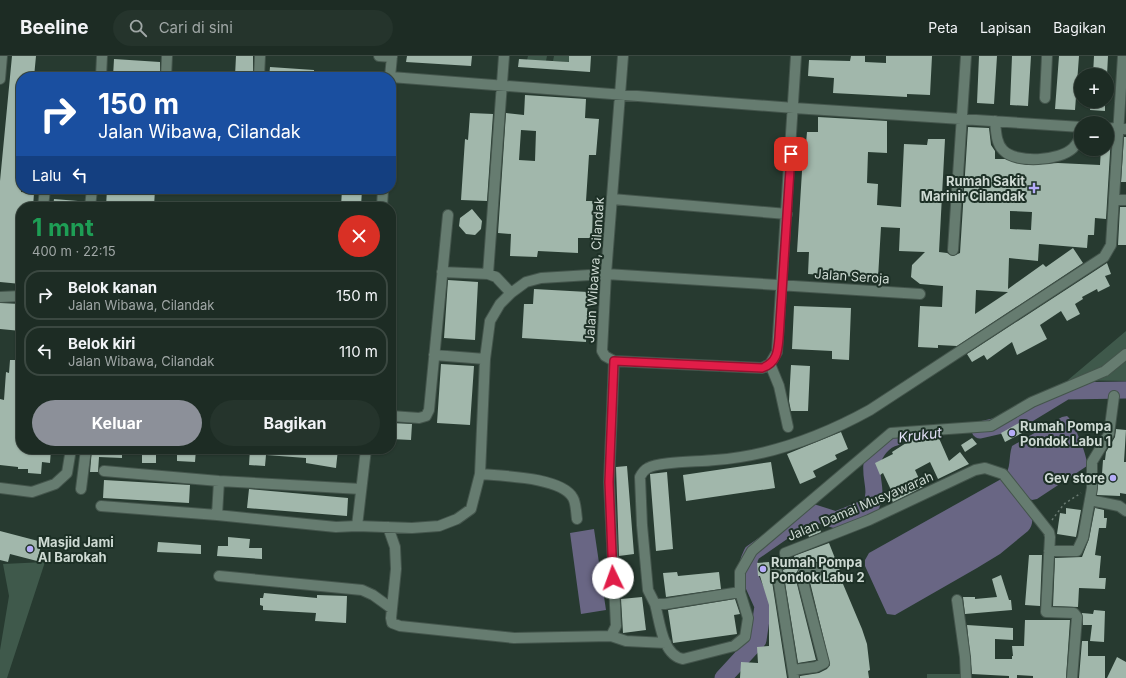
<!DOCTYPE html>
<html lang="id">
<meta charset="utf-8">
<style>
body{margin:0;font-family:Inter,sans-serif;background:#25342c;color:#f1f3f6;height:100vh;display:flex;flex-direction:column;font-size:15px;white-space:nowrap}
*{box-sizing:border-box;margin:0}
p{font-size:13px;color:#a0a7a6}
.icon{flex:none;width:22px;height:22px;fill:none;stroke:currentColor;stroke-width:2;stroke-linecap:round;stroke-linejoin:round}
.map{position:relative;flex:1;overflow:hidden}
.details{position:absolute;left:16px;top:146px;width:380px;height:252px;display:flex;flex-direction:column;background:#1d2c24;border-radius:16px;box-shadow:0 1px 3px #0004,0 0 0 1px #3b4841}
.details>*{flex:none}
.top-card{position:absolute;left:16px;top:16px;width:380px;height:122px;border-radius:16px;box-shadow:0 1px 3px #0004,0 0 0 1px #3b4841;background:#1a4fa0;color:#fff;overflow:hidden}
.controls{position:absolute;left:1074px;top:12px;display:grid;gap:8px}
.controls a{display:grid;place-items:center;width:40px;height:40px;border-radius:50%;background:#1d2c24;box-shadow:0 1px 3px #0004,0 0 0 1px #3b4841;font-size:20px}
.pin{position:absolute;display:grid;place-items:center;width:34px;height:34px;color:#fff;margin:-17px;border-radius:8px;box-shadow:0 2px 6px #0006}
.me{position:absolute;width:44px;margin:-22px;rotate:357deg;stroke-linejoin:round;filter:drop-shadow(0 0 3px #0008)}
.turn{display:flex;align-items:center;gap:14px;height:84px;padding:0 16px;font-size:18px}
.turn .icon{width:52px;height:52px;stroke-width:2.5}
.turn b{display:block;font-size:28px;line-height:34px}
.then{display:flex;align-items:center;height:38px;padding:0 16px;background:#0003;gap:8px;font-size:15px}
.round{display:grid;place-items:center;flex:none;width:42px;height:42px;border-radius:21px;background:#25342c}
.headline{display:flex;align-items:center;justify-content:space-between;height:68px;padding:0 16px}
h1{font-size:24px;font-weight:700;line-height:30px;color:#1e9e55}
.action{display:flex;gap:8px;margin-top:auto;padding:8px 16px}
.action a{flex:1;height:46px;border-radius:24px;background:#8c9099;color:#fff;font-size:16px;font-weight:700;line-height:46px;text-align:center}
.action a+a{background:#25342c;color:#f1f3f6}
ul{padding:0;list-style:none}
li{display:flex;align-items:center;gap:12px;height:50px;margin:0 8px 6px;padding:0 8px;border:2px solid #3b4841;border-radius:16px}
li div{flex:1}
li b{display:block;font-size:15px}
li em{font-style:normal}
header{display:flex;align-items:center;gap:24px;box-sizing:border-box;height:56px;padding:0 20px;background:#1d2c24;border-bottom:1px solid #3b4841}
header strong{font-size:19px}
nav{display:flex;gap:22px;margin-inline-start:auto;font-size:14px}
.search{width:280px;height:36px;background:#25342c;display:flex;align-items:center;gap:10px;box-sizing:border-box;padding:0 14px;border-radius:22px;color:#a0a7a6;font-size:15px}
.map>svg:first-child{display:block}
</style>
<header>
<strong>Beeline</strong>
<div class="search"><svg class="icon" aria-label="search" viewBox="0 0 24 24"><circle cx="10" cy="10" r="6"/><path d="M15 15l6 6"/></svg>Cari di sini</div>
<nav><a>Peta</a><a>Lapisan</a><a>Bagikan</a></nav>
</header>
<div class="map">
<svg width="1126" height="622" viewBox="0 0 1126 622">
<rect width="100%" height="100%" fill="#273a30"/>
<path fill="#3f594b" d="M528,0H547L546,5L527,4Z
M554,0H569V6L553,5Z
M1126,275V325L1068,324Z
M45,506L7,622H0V594L9,540L3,508Z
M927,618H960V622H927Z"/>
<path fill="#696684" d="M1067,360C1073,364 1089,403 1087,410L1037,443L1032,444L1022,438C1028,450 1038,464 1028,475L1000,498L977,512L895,559L887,558L865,510V504L869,497L1003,422C1012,412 1008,402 1012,390L1062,361Z
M594,473L606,554L581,558L570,477Z"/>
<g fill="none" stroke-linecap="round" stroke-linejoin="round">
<path stroke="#696684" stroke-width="17" d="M980,374L1015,366L1066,335L1126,334
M723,622L758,584L763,550L750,521L749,504L752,497L811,456L836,464L871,450C878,434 870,423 872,408C874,395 884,384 896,381"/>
</g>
<path fill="#a1b7ab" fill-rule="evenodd" d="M12,0H36L34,21H21V136L34,137L33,151H21V228L0,226V125Z
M236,0H253V21L235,20Z
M407,0H472L471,10L406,6Z
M569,0H591L590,16L518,11L519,3L569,6Z
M851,0H865V6L886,7V0H932L930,39L907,38V41L833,37L834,22L808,20L809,4L850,5Z
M979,0H997L994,48L977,47Z
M1012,0H1031L1028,50L1010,49Z
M1059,0H1079L1075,54L1055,53Z
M1094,0H1108L1107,19H1093Z
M114,3L160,6V21H113Z
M270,11L314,14V21H269Z
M525,39L586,43L585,62L599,63L596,99H589L586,145H593L592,182H578V197L538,195L537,201L510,200L511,178L498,177L506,57L524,59ZM521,74L536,75L535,105L519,104Z
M1091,45H1105V55L1090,54Z
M470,57L493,58L487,145L461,144L465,83L468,84Z
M818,61L887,65V97L868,96L867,127L878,128L877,149L901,151L904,88L927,89L928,83H945L939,196L947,197L953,200L960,197L968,71L989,72L991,89L995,95V103H1005L1027,109L1058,107L1100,109L1101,93H1107V80H1111L1106,163L1095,162L1094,179H1088L1087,192L1039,188L1038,205L1009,202L1008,233L1043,208L1046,211L1073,192L1083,207L957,290L938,289V292L918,291L920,250L942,251L943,230L920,228L911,221L912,209L925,196L899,195L900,172L881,171L878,222L808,218L809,196H797L803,99H805L807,76H818ZM1010,155L1032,156L1031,174L1010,173ZM976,234L1007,236H1008L975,258Z
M1124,81H1126V126H1121Z
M107,133H155L154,151H106Z
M342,133H362L361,151H341Z
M54,143L78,145V151H53Z
M1120,151H1126V189H1118Z
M472,153L482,165L481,173L475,179L466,178L459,170L460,162Z
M1107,207L1111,218L1105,220L1110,230L1098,236L1097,233L1082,241L1083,243L1075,248L1080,258L1067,265L1061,255L1040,269L1047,283L1017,299L1012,286L987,304L984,299L972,306L967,298Z
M448,224L478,226L475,284L444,282Z
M534,233L588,236L586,286L522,282L524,248H533Z
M0,247L21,248V275L0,273Z
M794,250L851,252L849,304L832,303V295L792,293Z
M10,304H21V393H51L50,407L42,406L41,418L28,417V413H18V411L0,409V343L4,344L6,316L9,317Z
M441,308L474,310L470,369L437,367Z
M791,309L810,310L808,355H791L789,345Z
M391,367L412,368L411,384L391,383Z
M1019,367L1024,376L1005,386L1001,377Z
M1116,373L1126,374L1124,406H1126V438L1120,437V440L1097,439L1098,418H1102L1103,404H1105L1106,396L1115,381Z
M841,376L848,393L835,399L837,403L813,415L816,421L800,428L787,398Z
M938,380L949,405L960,396L969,408L938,423L930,406L915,414L923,431L893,446L887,436L891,434L883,417L880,419L875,407L893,398L892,396L914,382H916L919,386L929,381Z
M972,382L977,388L965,396L961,389Z
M92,393H122V402L99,401L98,416H90Z
M142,393H156V407H142Z
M177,393H196L195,406L177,405Z
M250,393H338L336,412L306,407V402L266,399L265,410L249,409Z
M771,406L775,432L686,445L683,419Z
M627,410L634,498L619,500L616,411Z
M667,416L673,493L656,495L650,418Z
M104,424L190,429L189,447L103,442Z
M249,433L348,442L347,460L247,452Z
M1066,452L1081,454L1076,481L1057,478L1060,457L1066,458Z
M1095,452L1104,454V462H1107L1106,472H1099L1095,499L1101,500L1099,522H1106L1105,533L1079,532L1078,551L1053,550L1055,502L1082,501L1089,483Z
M819,471L821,476L809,481L807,476Z
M0,475L42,486L37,505L10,498L8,506L0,504Z
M228,481L250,483L249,492H262V503L217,500L218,490H228Z
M158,486L201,489V498L157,496Z
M829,487L840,515L839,516L843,528L862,573L867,588L870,614L868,615L869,622H800V620L819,617L827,613L830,609L809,522L822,516L823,510L821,507L815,506L800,511L797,516L796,524L816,604L798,607L783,514L797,508L794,500Z
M1029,499H1042L1040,550L1025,549Z
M769,506L787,622H740L741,606L758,607L757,591L769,590V549L760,520H758L757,507Z
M677,516L678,520L719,516L721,533L666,541L663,517Z
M1001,519L1009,544H1011L1012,554L965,558L963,541H975V543L997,541L992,523Z
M264,537L317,542V539L347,540L346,567L315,565L316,557L263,554V550L260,549V542H263Z
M642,541L646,574L623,577L621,543Z
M735,543L740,558L734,559L737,578L673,587L668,554Z
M1094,554L1105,555L1104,586L1090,585L1092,569H1083L1082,557L1093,558Z
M1025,564H1070L1066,622H1033V620L1017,619V622H1009V620L972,618L967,569L1013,572V584L995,583V603H1012V600H1013L1012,590H1024Z
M1082,585H1088V600H1105V622H1079Z
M1117,601L1126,606V622H1107Z"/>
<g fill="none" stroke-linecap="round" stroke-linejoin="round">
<defs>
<path id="minor" d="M379,0L392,1
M623,0L606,218L602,295L605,300L614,305L762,312L770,308L777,296L796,0
M101,21L102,0
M166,21L167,0
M259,21L260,0
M390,21L392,0
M391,21L794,52L1081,71
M0,23L2,0
M1045,42L1047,0
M995,65C996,75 996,87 1003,94C1016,108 1060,105 1073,92C1078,87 1080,82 1081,76
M1107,72L1126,73
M612,143L787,158
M1114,144H1126
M43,151L45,133
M90,151L92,133
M382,151L383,133
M953,194L966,0
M442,216L488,218L496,221L511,237
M488,218L504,0
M0,241L21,240
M434,299L485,303
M770,308L779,330L788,371
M391,360L419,362L426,360L429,354L448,159
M104,415L219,425L361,433
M480,418C502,420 562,421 573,442C576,447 576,456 577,463
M0,432L32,436L55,428L67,417L71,393
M81,433L86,393
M1090,444L1119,450L1126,455
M101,450L217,459L336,471L357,470L366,393
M217,459L219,425
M357,470L412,472L439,470L457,463L471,453L480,418L485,303L490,265L500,248L511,237L526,226L541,222L606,218L920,238
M388,471L395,491L396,513L391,562L392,567L400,570L514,582L611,580L616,570L609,426L614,305
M1049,495H1077L1083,482L1092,432V406L1109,378L1114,340
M219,520L362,534L373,539L391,552
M740,536L665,548H655L648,534L642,469L640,421C642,417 644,414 648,412C660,405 699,406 715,404C771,400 821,381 870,354L1104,201L1111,189L1123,0
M957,544L965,601L966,622
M655,548C660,566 662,599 683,603L734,590L745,581L748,562L740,536V516L752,495L891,377L991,370L1032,346L1105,315L1126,298
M611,580L626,585L666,587
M793,614L816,611L824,607L802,522L803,517L817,512
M794,622L776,509L786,506L785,497L869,464L975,414L985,412L1003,418L1049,476L1050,481L1046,556L1074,557L1077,561L1072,622"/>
</defs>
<use href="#minor" stroke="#44554c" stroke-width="12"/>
<path stroke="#697a71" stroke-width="1.5" stroke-dasharray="2 3" stroke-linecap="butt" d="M1052,464L1064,448L1081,437"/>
<use href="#minor" stroke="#667c70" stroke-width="10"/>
</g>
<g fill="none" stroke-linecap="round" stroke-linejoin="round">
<defs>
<path id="route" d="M613,522L609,426L614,305L762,312C777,307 778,295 779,282L791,98"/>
</defs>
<use href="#route" stroke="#92132f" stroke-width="10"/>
<use href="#route" stroke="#e11d48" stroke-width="7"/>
</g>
<g fill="#b5acf8" stroke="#1d3026" stroke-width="1.5">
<path d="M1032 126h4v4h4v4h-4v4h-4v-4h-4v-4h4z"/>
<circle cx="1012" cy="377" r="4"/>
<circle cx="1113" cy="422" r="4"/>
<circle cx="30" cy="493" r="4"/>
<circle cx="763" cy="513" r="4"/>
</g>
<g text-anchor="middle" stroke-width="4" stroke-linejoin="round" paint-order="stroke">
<g font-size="13" font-weight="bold" fill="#cedad3" stroke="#1d3026" text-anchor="start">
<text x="1025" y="130" text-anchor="end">Rumah Sakit<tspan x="1025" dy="15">Marinir Cilandak</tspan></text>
<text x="1020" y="375">Rumah Pompa<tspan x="1020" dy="15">Pondok Labu 1</tspan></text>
<text x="1105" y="427" text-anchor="end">Gev store</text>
<text x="38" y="491">Masjid Jami<tspan x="38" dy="15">Al Barokah</tspan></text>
<text x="771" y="511">Rumah Pompa<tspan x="771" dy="15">Pondok Labu 2</tspan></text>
</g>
<g font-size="13" fill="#cedad3" stroke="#1d3026">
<text transform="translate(594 214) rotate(-86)" y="5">Jalan Wibawa, Cilandak</text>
<text transform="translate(852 220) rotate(4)" y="5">Jalan Seroja</text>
<text transform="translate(860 450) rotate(-23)" y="5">Jalan Damai Musyawarah</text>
</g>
<g font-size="14" font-style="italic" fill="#e1dff6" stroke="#1d3026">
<text transform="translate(920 379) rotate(-7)" y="5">Krukut</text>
</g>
</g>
</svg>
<div class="controls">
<a>+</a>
<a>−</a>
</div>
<div class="pin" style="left:791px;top:98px;background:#d93025"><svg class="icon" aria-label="arrive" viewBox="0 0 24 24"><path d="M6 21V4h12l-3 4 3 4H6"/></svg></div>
<svg class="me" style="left:613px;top:522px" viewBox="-20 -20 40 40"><circle r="19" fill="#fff"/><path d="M0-13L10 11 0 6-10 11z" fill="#e11d48"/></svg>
<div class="top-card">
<div class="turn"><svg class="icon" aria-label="right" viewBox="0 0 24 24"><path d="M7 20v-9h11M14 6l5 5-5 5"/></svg><div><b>150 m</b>Jalan Wibawa, Cilandak</div></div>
<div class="then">Lalu<svg class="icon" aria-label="left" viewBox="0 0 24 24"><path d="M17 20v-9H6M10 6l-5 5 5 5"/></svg></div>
</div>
<section class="details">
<div class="headline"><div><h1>1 mnt</h1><p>400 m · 22:15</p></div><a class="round" style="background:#d93025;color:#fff"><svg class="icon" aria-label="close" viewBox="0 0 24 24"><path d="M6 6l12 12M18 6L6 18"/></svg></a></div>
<ul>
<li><svg class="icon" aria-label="right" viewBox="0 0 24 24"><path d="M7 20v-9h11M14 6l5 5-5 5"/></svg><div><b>Belok kanan</b><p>Jalan Wibawa, Cilandak</p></div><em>150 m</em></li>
<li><svg class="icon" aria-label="left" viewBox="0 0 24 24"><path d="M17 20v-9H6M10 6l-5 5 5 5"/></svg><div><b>Belok kiri</b><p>Jalan Wibawa, Cilandak</p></div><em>110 m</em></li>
</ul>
<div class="action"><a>Keluar</a><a>Bagikan</a></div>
</section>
</div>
